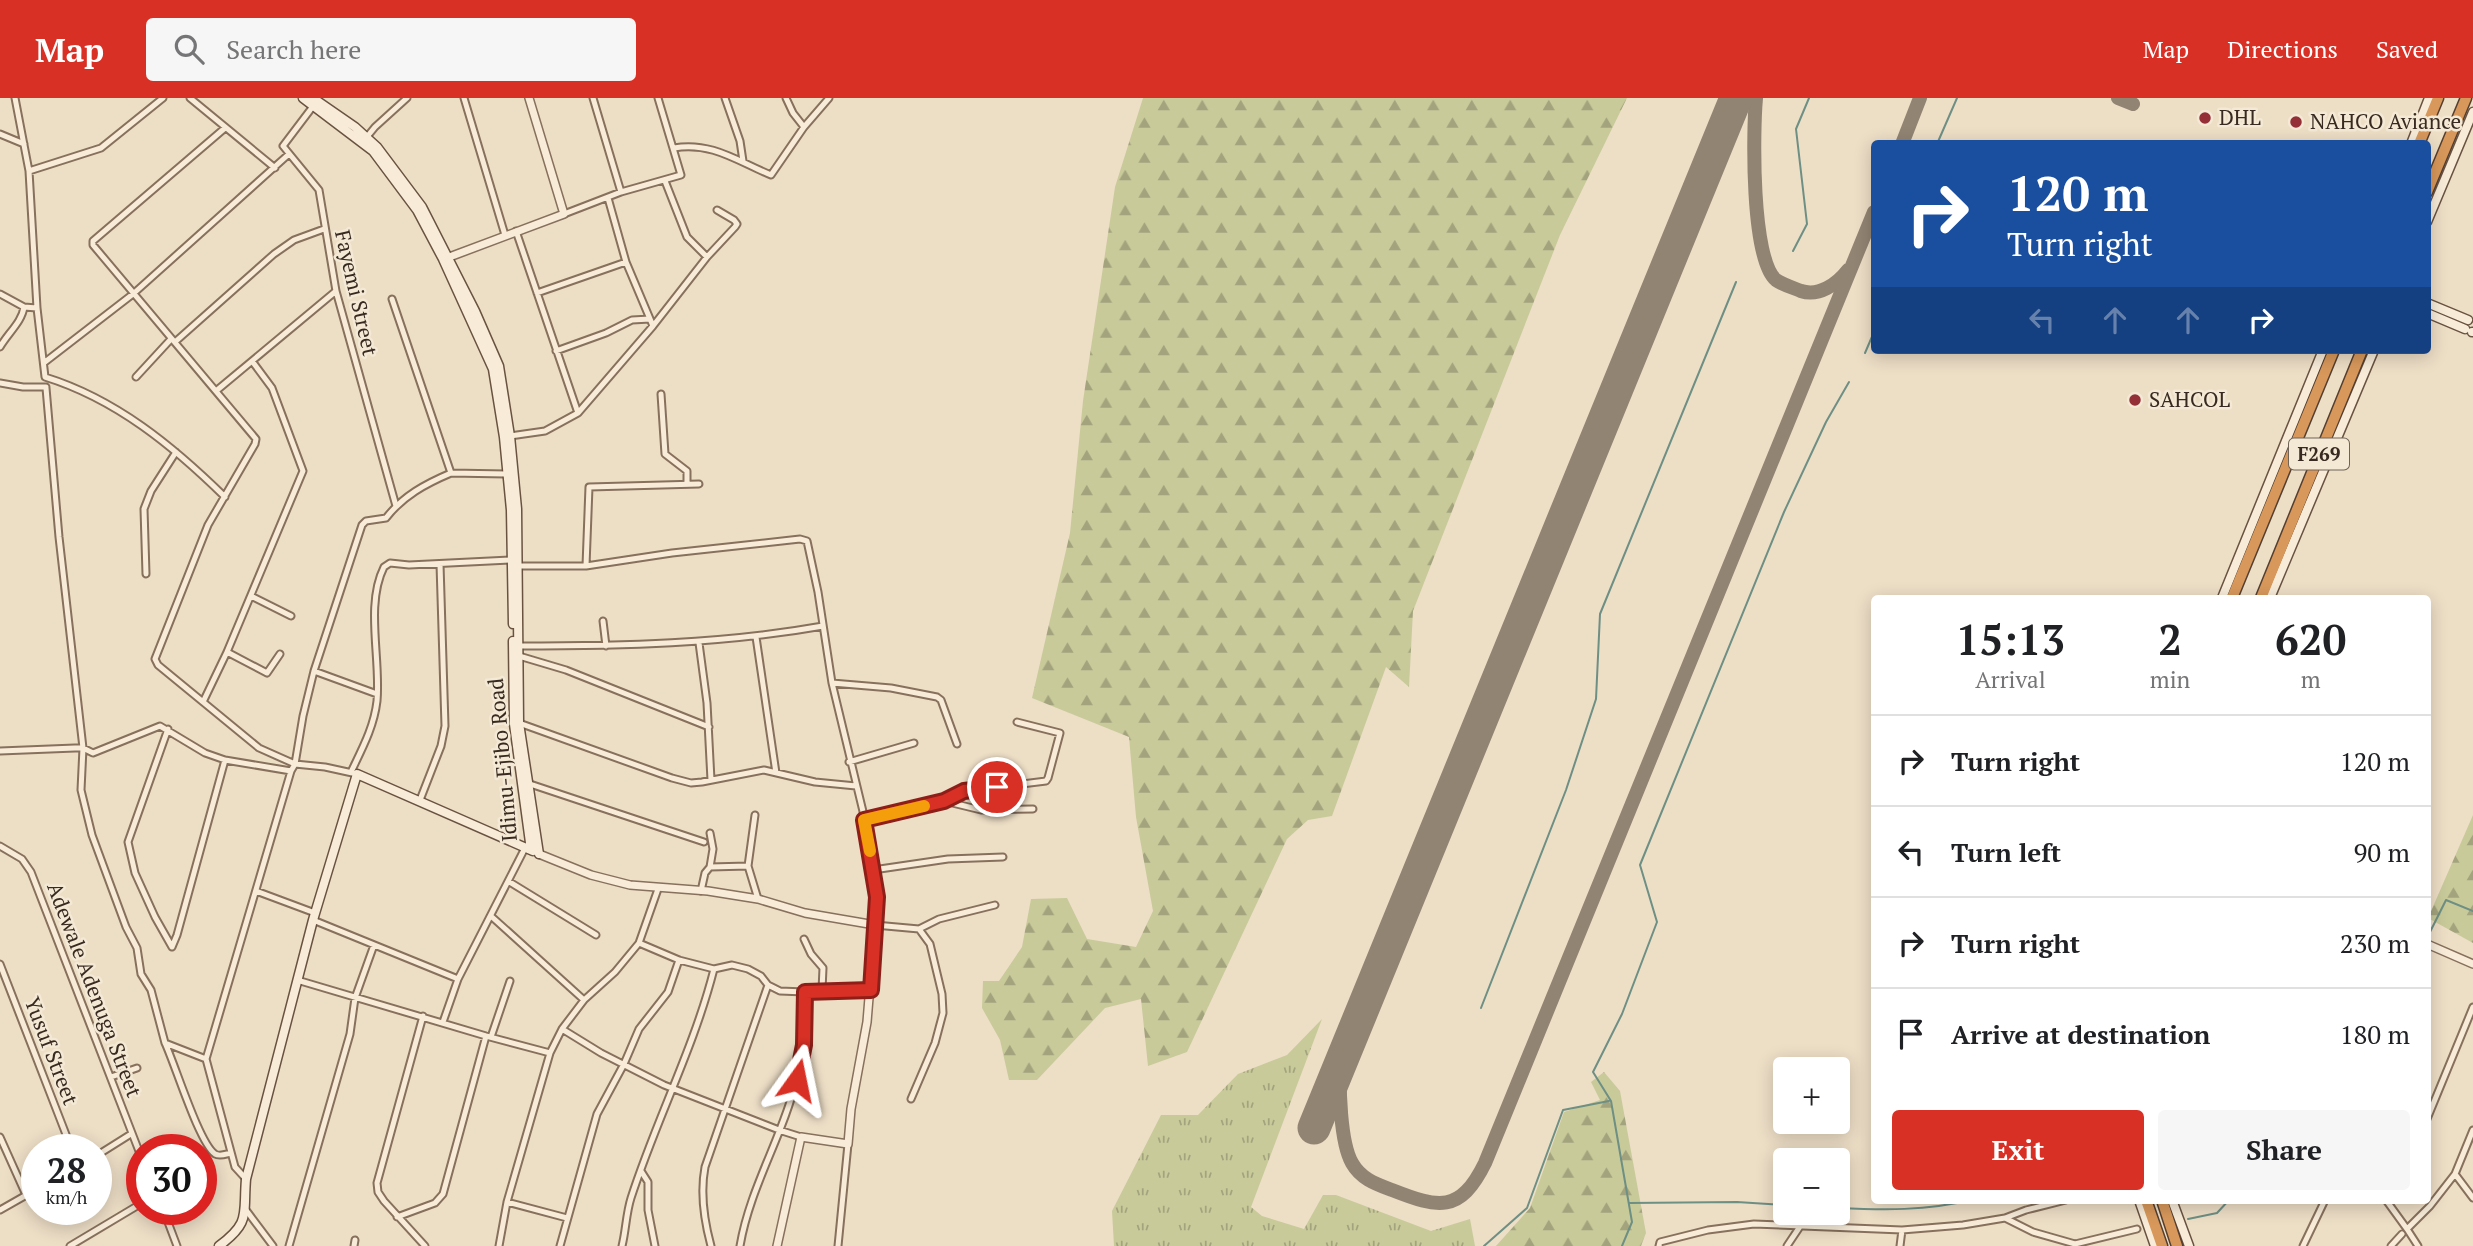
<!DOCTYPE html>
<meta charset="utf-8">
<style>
body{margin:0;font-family:"PT Serif",serif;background:#f6f6f6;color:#202124;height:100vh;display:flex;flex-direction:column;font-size:26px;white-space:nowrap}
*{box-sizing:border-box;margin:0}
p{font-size:23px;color:#757577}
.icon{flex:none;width:38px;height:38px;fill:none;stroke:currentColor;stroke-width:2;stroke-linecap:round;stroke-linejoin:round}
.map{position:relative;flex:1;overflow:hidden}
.side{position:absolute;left:1871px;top:497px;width:560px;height:609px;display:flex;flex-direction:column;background:#fff;border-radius:7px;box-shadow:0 4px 18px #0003}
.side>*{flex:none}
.hud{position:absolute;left:1871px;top:42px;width:560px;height:214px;border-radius:7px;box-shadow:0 4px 18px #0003;background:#1a4fa0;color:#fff;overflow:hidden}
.fabs{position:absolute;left:1773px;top:959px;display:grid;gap:14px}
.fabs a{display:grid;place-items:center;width:77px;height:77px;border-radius:7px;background:#fff;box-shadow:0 4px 18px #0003;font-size:35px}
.speed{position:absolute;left:21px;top:1036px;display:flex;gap:14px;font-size:35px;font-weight:700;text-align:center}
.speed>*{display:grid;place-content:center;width:91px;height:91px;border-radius:50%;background:#fff;box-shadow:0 4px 18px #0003;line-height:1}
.speed small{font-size:18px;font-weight:400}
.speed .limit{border:10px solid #d22;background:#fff;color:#111}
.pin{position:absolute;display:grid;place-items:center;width:60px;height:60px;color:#fff;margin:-30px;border:4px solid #fff;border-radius:50%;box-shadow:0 2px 7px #0007}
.me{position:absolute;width:77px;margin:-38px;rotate:12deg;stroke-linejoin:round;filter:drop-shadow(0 0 5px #0008)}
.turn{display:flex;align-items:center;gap:24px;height:147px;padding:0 21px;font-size:32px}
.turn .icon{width:91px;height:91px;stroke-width:2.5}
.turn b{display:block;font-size:49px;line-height:60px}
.lanes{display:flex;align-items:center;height:66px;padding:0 21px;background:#0003;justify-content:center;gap:35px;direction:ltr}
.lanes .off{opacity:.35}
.eta{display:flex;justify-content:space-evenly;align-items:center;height:119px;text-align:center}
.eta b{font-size:42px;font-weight:800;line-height:49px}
.primary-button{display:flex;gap:14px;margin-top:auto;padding:14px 21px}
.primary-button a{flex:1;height:80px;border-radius:7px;background:#d93025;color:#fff;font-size:28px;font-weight:800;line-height:80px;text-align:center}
.primary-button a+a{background:#f6f6f6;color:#202124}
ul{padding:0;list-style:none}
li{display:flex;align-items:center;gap:21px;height:91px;padding:0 21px;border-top:2px solid #e0e0e0}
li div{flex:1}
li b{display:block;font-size:26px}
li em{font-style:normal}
header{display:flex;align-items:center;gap:42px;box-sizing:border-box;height:98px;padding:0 35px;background:#d93025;color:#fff}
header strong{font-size:33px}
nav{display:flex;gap:38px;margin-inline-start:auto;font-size:24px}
.search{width:490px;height:63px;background:#f6f6f6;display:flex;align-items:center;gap:18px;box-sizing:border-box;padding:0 24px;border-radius:7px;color:#757577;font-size:26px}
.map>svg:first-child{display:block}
</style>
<header>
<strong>Map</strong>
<div class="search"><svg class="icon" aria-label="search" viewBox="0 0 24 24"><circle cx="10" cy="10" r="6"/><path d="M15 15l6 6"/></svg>Search here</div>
<nav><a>Map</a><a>Directions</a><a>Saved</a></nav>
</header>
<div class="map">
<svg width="2473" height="1148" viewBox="0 0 2473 1148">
<defs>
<pattern id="grass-tufts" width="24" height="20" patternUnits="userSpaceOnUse" patternTransform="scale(1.75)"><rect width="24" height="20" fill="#c8ca9a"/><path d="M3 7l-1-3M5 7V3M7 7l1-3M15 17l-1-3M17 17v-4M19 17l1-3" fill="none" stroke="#a3a47d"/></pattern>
<pattern id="forest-firs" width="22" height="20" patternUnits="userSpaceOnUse" patternTransform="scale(1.75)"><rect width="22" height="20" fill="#c8ca9a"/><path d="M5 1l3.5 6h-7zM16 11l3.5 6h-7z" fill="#a3a47d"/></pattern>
</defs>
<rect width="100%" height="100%" fill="#eddec6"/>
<path fill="url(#grass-tufts)" d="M1322,921L1251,1109L1262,1118L1304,1131L1323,1097H1336L1431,1133L1470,1121L1475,1148H1114L1112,1113L1161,1017H1198L1238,976L1287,957Z"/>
<path fill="url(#forest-firs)" d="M1143,0H1627L1560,137L1413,513L1409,589L1386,569L1332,718L1308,722L1287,741L1187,954L1148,968L1141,901L1105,910L1037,982H1009L1000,942L982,910L983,883H999L1022,849L1031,801L1067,800L1087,841L1136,849L1153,813L1136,719L1129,639L1032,600L1070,435L1083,303L1115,89Z
M2473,717V845L2428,820Z
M1604,974L1620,993L1646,1135L1641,1148H1496L1530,1110L1564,1014L1600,1002L1591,984Z"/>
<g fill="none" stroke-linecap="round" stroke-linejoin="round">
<path stroke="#6e8f84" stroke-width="2" d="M1937,46L1957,0
M1793,153L1807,126L1796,31L1809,0
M1865,255L1874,234
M2427,840L2446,802L2473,813
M1481,910L1566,692L1596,601L1600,516L1736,184
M1629,1105L1737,1104L1785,1107
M1838,1110C1883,1112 1926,1113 1971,1102
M2188,1121L2217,1115L2229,1102
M1484,1148L1527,1110L1563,1012L1609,1003
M1622,1148L1632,1124L1611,1003L1593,974L1622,916L1657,824L1640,767L1784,414L1826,324L1849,284"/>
<path stroke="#928473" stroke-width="14" d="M1756,0C1753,33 1751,161 1776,182C1783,187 1794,190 1801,193C1819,199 1837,186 1848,172
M2118,0L2133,6
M1902,46L1920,0
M1340,964C1339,989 1340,1044 1352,1065C1361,1081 1376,1086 1392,1092C1438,1110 1460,1116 1485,1065L1874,114"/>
<path stroke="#928473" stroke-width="33" d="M1314,1030L1736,0"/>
<defs>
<path id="minor" d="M15,0L29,73L37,210L45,279C116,301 173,348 225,399
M190,0L275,70
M464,0L505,137
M593,0L621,94
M725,0L740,43L743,63
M786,0L793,15L804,29L829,0
M314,7L283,48L319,92L336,193L396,408
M225,30L93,143V147L256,341L255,346L208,427L155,561L158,567L259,650L295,666L325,669L357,676
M0,36L24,46
M366,40L375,29L407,0
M674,50C711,43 739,64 771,77L804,29
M29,73L101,50L163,0
M665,83L687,139L707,159
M608,100L626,164L653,228
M564,116L621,94L681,77L658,0
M516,133L578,315
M537,195L626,164
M0,196L24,209L37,210
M175,244L274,156L294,142L324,131
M0,249C8,235 22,224 24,209
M556,253L606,235L632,222L650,221
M45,264L133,196L289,56
M136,279L171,241
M0,285L23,289H46
M46,290L59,439L83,650L81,692L92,737L126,829L137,850L141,876L151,892L165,945L206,961L235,1069L246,1081
M216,293L336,193
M661,296L665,356L687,373V386
M510,338L545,333L578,315L653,228L707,159L735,129L737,126L734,122L717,112
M451,375L506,376
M519,468H586L672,455L800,441L807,443L818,494L832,585L867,730L877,799L875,827L919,831L939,821L995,807
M586,468L589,389L699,386
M146,476L144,411L151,393L176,354
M251,498L291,518
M603,523L606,548
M756,539L776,675
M699,545L707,605L711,682
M519,548C621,548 722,546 823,528
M227,554L267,575L280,556
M519,558L566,572L709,629
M314,573L377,596
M832,585L891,590L937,599L941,602L957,646
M203,604L227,554L303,373L272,290L252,263
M519,625L672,680L691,685L702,684L764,672L815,684L856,688
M168,631L128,744L135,775L155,819L172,849
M0,653L75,650H83L93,655L160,628L205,655L225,662L291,673L295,666L303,618L314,573L362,427L366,423L386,420C403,398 425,386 451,375L392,201
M849,664L914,645
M351,674C362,651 374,629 377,603C381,561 365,507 384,469L390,465L409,467L512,462
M527,685L704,744
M420,702L441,648L445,628L440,466
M944,703L981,712L1033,711
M755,717L748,768L758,801
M864,722L944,703L964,693L1046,683L1048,680L1060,635L1017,624
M0,748L22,761L31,774L142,1061
M710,769L713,751L710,735
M873,772L948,761L1003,759
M508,783L596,837
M256,793L315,815
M701,793L705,775L710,769L748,768
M492,819L584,902
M313,822L458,881
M804,841L811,856L823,870L822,892
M172,849L177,837L225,662
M679,862L714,871L732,867L748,871L761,878L768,887L780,893L805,894
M0,866L72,1052
M297,882L486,938L550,955L562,931L584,902L615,874L639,845L658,791
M423,918L377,1085L378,1094L384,1103L425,1148
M443,924L458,881L525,750
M562,931L601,955L664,987L779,1032L801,1039
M491,939L510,883
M165,945C175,966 199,1045 215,1056C220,1059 226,1056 231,1055
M206,961L291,673
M111,979L137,970
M911,1001L935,945L943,915L942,896L930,846L919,831
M2427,1021L2473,909
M0,1039L26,1097
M96,1058L131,1036
M641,1073L648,1084V1112L655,1148
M2455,1076L2473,1100
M2386,1102L2407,1131
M507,1104L567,1120
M163,1111L177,1148
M0,1112L37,1091
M246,1112L273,1148
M397,1119L435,1105L443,1096L486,938
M2005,1120L2026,1112L2066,1102
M70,1148L142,1105
M289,1148L350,936L355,900L374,847
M354,1148L355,1142
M499,1148L507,1104L550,955
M560,1148L597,1016L624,966L639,931L668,894L679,862L639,845
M622,1148C626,1132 626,1116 631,1100C656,1022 694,950 714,871
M711,1148C704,1122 700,1095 705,1069L768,887
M740,1148C750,1089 783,1038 797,980C804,951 805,924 805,894L871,892
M838,1148L848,1046
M1659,1148L1660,1144L1708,1132L1754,1126L1902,1132L1963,1127L2005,1120L2033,1134L2075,1146L2137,1131
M1787,1148L1801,1127
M1900,1148L1902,1132
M2303,1148L2325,1102
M2391,1148L2402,1136
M2418,1148L2407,1131L2430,1108L2455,1076L2473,1032"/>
<path id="tertiary" d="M444,161L564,116L529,0
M539,756L591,777L630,787L708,793L758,801L805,815L875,827L867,924L851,1011L848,1046L801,1039L777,1148
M2427,846L2473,866"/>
<path id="secondary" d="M303,0L373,53L417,112L443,161L493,271L504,339L511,412L513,526
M313,0L355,29L377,49L422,109L475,213L499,268L510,338L517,411L519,625L539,756
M2411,46L2429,0
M2427,124L2473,14
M2427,205L2468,222
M2427,215L2465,231
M2472,234H2473
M2222,500L2323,252
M2270,500L2374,252
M513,543L514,626L531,752
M2139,1102L2155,1148
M2172,1102L2189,1148
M219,1148C251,1124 243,1117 246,1081L313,822L357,676L533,753"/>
<path id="motorway" d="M2419,46L2438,0
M2427,94L2466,0
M2232,500L2334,252
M2261,500L2362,252
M2146,1102L2162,1148
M2162,1102L2177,1148"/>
</defs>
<use href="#minor" stroke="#87705c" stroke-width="9"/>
<use href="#tertiary" stroke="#87705c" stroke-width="10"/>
<use href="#secondary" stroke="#695240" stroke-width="11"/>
<use href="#motorway" stroke="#553f30" stroke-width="13"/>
<use href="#minor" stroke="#f8ecd9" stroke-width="5"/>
<use href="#tertiary" stroke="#f8ecd9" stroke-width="7"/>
<use href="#secondary" stroke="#f8ecd9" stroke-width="8"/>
<use href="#motorway" stroke="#d8985b" stroke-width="10"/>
</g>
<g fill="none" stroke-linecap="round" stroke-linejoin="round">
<defs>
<path id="route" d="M797,982L804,947L805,894L871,892L877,799L864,722L944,703L964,693L997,689"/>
</defs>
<use href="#route" stroke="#8d1f18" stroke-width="18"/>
<use href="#route" stroke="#d93025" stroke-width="12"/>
<path stroke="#f59e0b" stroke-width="12" d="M870,753L864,722L924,708"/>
</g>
<g fill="#942f37" stroke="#f4e9d5" stroke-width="2.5">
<circle cx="2205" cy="20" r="7"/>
<circle cx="2296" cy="24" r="7"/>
<circle cx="2135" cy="302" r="7"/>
</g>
<g text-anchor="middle" stroke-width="5" stroke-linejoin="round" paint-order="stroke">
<rect fill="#f4e9d5" stroke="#706356" stroke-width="2" x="2289" y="340.5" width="60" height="31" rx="5"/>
<g font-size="19" font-weight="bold" fill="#382a20">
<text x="2319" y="363">F269</text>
</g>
<g font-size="21" fill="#382a20" stroke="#f4e9d5" text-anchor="start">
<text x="2219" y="27">DHL</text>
<text x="2310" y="31">NAHCO Aviance</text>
<text x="2149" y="309">SAHCOL</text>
</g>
<g font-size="21" fill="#382a20" stroke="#f4e9d5">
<text transform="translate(356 195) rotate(77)" y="7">Fayemi Street</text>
<text transform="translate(503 662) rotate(-95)" y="7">Idimu-Ejibo Road</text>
<text transform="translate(94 892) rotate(69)" y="7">Adewale Adenuga Street</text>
<text transform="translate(51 953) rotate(69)" y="7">Yusuf Street</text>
</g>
</g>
</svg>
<div class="fabs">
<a>+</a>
<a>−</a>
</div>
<div class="speed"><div>28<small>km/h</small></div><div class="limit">30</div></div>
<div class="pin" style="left:997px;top:689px;background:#d93025"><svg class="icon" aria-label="arrive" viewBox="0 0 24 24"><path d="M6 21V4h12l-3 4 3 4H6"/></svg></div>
<svg class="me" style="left:797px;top:982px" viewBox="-20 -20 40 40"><path d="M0-17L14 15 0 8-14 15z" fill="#d93025" stroke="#fff" stroke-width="4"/></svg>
<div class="hud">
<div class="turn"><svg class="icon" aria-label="right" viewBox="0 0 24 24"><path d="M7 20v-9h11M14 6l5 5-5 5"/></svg><div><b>120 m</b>Turn right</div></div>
<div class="lanes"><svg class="icon off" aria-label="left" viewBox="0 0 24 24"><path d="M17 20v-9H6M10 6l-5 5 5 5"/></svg><svg class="icon off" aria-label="ahead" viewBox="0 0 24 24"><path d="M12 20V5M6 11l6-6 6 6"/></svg><svg class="icon off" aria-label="ahead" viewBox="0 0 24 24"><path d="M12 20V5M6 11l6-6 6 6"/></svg><svg class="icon" aria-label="right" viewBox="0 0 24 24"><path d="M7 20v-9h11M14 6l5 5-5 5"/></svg></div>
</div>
<section class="side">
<div class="eta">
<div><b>15:13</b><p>Arrival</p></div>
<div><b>2</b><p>min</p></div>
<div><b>620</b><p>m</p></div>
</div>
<ul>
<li><svg class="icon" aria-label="right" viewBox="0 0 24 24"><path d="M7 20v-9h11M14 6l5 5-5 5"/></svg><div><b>Turn right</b></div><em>120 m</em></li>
<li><svg class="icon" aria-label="left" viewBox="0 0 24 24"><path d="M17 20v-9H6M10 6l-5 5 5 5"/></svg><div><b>Turn left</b></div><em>90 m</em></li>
<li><svg class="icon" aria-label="right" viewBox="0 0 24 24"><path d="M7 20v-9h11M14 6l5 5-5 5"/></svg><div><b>Turn right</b></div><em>230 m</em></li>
<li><svg class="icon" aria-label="arrive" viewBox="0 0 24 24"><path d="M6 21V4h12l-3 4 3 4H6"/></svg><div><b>Arrive at destination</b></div><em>180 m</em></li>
</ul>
<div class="primary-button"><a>Exit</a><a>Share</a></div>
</section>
</div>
